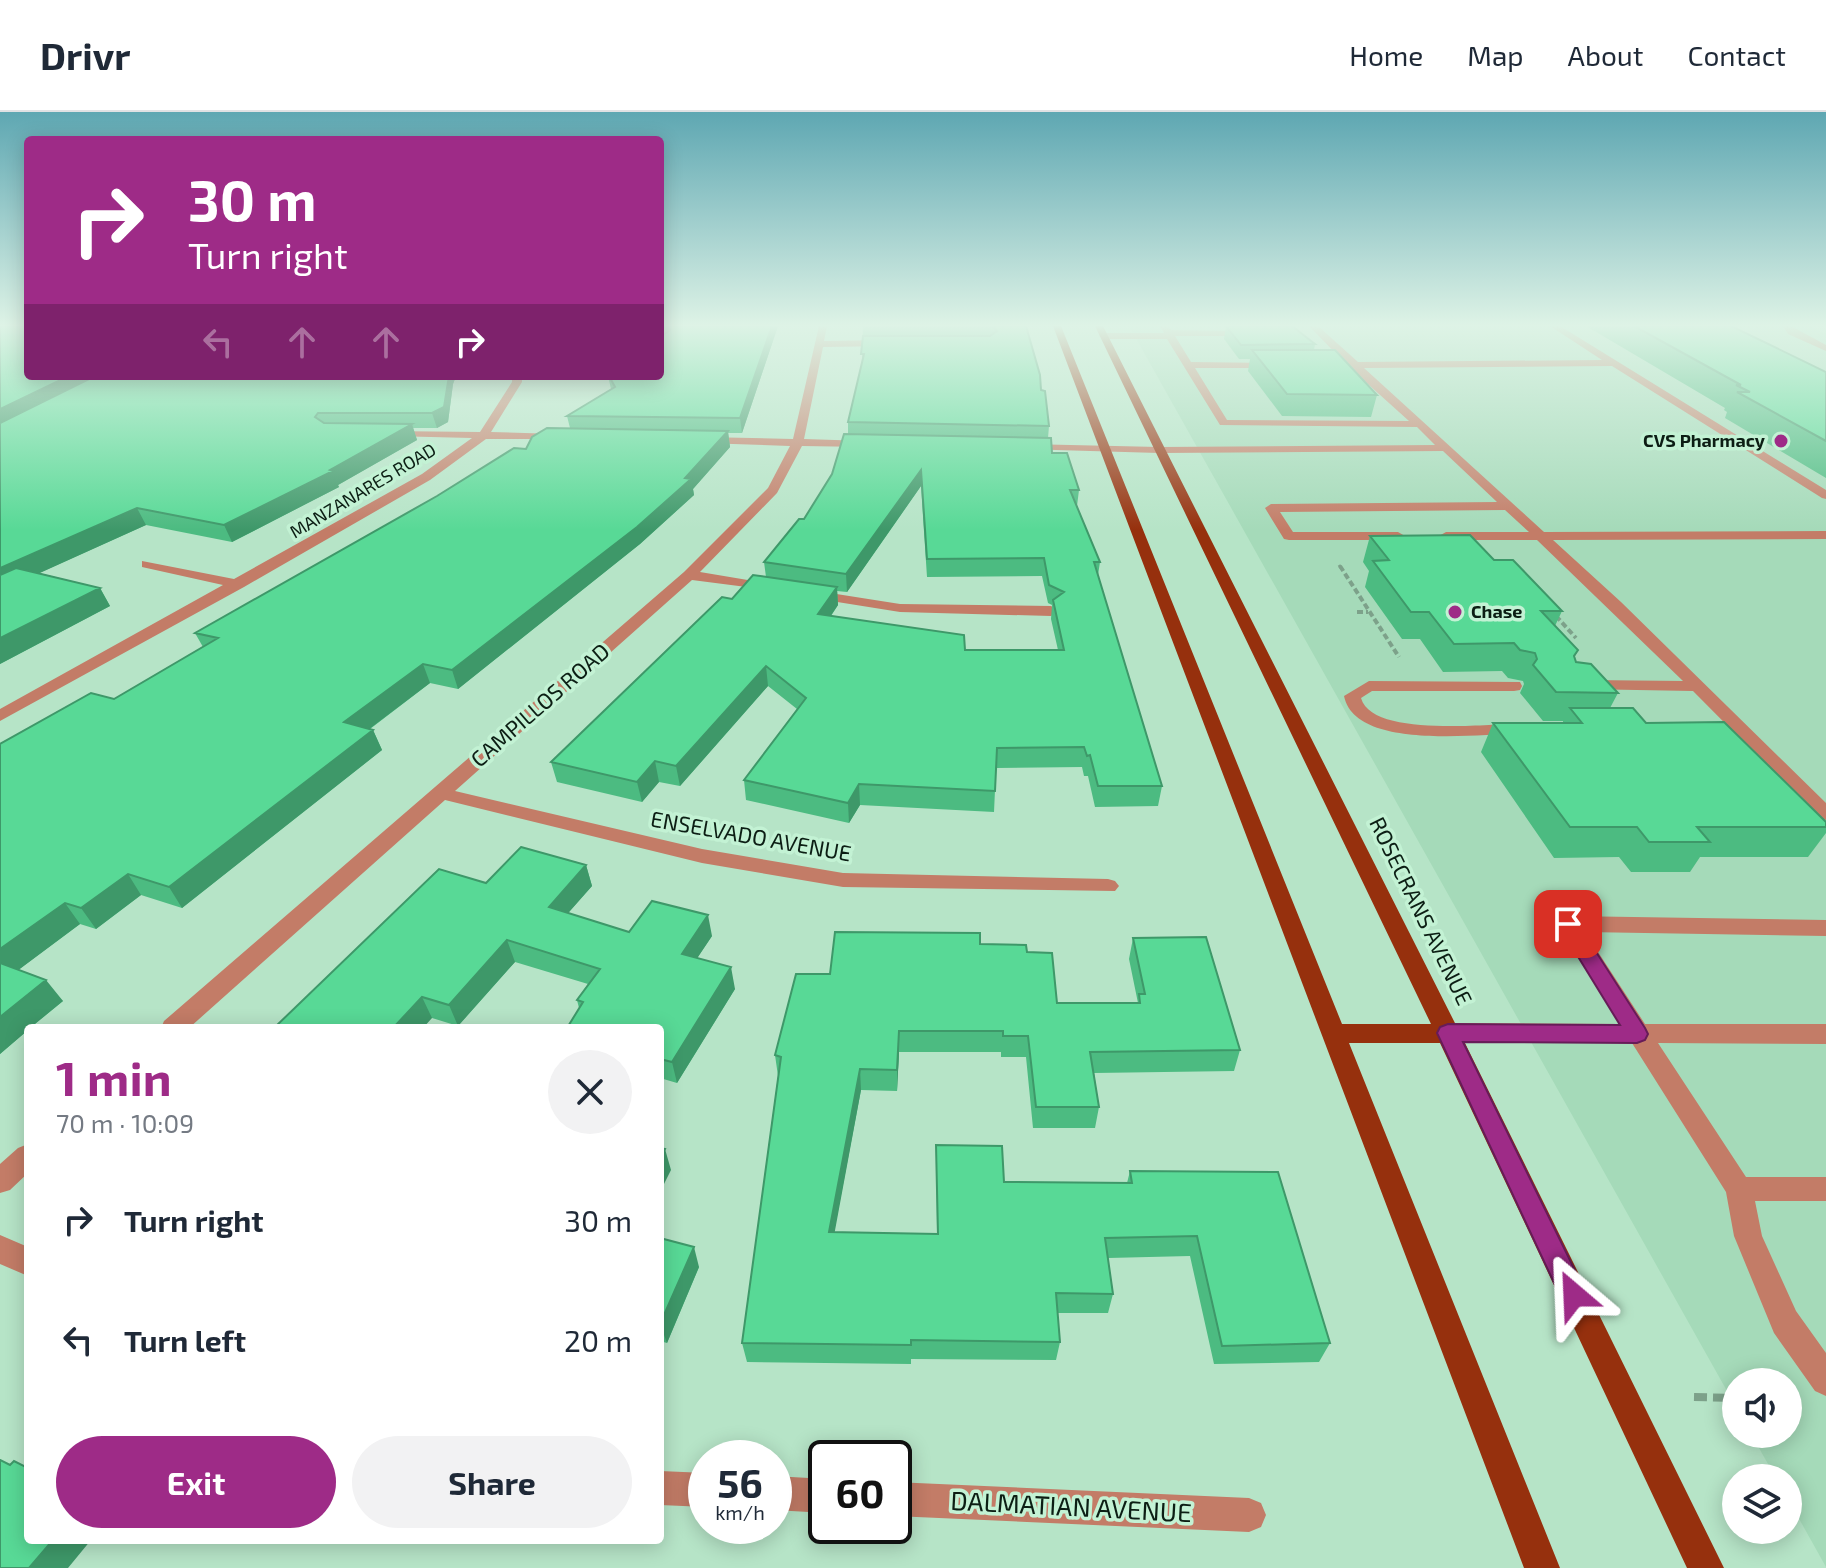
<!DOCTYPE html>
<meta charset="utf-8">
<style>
body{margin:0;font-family:"Exo 2",sans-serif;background:#f2f2f3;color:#1f2937;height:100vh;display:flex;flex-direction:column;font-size:30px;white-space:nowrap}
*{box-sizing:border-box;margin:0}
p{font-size:26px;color:#747a83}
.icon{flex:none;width:44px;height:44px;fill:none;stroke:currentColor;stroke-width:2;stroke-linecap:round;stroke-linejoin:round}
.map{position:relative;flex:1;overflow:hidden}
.details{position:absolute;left:24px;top:912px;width:640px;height:520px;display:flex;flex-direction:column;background:#fff;border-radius:8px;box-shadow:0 4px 20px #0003}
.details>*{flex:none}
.top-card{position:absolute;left:24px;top:24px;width:640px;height:244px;border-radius:8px;box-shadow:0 4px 20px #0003;background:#9e2b87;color:#fff;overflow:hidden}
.tools{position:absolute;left:1722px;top:1256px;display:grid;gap:16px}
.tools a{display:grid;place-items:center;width:80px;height:80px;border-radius:50%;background:#fff;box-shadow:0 4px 20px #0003;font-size:40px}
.speed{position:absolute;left:688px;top:1328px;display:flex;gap:16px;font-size:40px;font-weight:700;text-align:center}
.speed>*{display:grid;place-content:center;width:104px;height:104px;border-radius:50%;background:#fff;box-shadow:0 4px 20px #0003;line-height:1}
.speed small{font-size:20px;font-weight:400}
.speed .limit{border:4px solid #111;border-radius:12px;background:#fff;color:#111}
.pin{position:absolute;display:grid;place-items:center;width:68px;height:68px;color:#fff;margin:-34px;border-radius:16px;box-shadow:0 4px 12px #0006}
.me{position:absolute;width:88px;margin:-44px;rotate:334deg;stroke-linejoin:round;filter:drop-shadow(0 0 6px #0008)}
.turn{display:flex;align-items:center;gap:28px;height:168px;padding:0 32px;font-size:36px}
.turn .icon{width:104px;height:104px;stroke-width:2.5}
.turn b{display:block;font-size:56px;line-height:68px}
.lanes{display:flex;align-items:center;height:76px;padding:0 32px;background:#0003;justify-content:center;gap:40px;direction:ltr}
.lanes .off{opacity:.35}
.round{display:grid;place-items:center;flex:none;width:84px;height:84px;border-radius:42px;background:#f2f2f3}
.overview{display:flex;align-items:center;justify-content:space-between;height:136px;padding:0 32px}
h1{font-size:48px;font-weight:700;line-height:60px;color:#9e2b87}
.action{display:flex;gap:16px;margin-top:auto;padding:16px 32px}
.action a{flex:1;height:92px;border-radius:48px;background:#9e2b87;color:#fff;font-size:32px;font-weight:700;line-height:92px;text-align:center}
.action a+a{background:#f2f2f3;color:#1f2937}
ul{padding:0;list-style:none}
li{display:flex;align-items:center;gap:24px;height:120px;padding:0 32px}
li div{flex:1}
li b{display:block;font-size:30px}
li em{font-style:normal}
header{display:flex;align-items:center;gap:48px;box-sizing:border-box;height:112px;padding:0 40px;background:#fff;border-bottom:2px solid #e0e1e3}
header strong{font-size:38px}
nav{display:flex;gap:44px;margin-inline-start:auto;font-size:28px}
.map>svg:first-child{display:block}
</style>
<header>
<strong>Drivr</strong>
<nav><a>Home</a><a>Map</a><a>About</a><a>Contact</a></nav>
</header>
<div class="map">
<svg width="1826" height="1456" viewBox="0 0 1826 1456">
<rect width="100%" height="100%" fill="#b6e4c7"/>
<path fill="#a5dab9" d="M1129,214H1809L1826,222V1455L1788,1387V1366H1776L1751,1322H1788V1270H1736V1295Z"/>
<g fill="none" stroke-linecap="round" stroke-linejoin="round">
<path stroke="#7da18a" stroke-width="3" stroke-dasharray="5 3" stroke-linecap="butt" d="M1339,453L1341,456"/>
<path stroke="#7da18a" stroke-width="4" stroke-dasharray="6 3" stroke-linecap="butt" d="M1340,454L1399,545
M1357,500H1368
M1556,504L1576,526"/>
<path stroke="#7da18a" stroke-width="8" stroke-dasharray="13 6" stroke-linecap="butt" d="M1694,1285L1736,1286"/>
<path fill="#c37c67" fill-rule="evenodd" d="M819,214H827L824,229L889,228L894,231L889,234L823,235L804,327L866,329L872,332L866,335L802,334L777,381L700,460L772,472L777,473V479L692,468L455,679L702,737L843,761L1108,767L1115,769L1119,774L1115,779L843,775L702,751L445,688L189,916H161L164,909L684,460L768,376L790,334L702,331L696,328L702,325L793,327Z
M1160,214H1168L1171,218L1231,219L1228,224H1175L1191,250L1279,251L1276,256H1195L1227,308L1409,309L1349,255L1309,214H1318L1358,250L1602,248L1550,214H1560L1826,378V387L1822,386L1612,254L1364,256L1544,420L1826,419V427L1553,428L1621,490L1826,691V708L1819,706L1693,579L1581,577L1579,573L1581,569L1587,568L1683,569L1537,428H1446L1439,424L1446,420H1529L1505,398L1280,400L1293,420H1398L1405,424L1398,428H1289L1284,427L1265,396L1271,392L1497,390L1443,339L1159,341L1022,337L1020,335L1026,332L1159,335L1435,333L1417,315L1220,313L1167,227H1104L1099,224L1104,221H1164Z
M1783,214H1791L1826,233V239L1788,222Z
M512,264H522V270L491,320L558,322L562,323V327H486L430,368L244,475L0,609V597L223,473L142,455V449L234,467L422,362L472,326L390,324L384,321L386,319L480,320L512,270Z
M811,478L900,492L1051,494L1059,499L1051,504L900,500L806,485L804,482Z
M1369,569L1520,570L1522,574L1520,578L1514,579H1372L1361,586C1372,625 1483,612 1517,612L1526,617L1517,622C1474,622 1355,638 1344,584Z
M1568,804L1826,808V824L1585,820L1645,912H1826V932L1658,931L1746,1065H1826V1089H1755L1762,1124L1796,1199L1826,1241V1284L1815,1279L1774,1221L1734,1124L1726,1080L1632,931H1448L1439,928L1436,921L1439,914L1448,911L1620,912L1557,812L1560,806Z
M28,1032V1061L10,1078L0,1081V1052L18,1036Z
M0,1123L28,1135V1164L0,1152Z
M660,1359L706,1361V1395L660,1393Z
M774,1364L826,1367V1401L774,1398Z
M894,1370L1249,1386L1261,1391L1266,1403L1261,1415L1249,1420L894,1404Z"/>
<path fill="#96300d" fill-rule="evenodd" d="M1053,214H1061L1342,912H1431L1095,214H1103L1460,921L1724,1456H1687L1440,931H1349L1560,1456H1524Z"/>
</g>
<path fill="#4cbb81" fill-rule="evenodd" d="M660,214H778L742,321H728L730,335L693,377L694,383L640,432L458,577L430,571L370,617L373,618L382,638L182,796L141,783L96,817L80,812L18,858L63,889L30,916H28V918L0,942V632L114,587L203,535L195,521L526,337L570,316L567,304L611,277L608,264L665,222Z
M863,214H1026L1049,314L1048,326L1052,341L1079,378L1077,394L1100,450L1098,463L1162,674L1158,694L1095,695L1088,664H1084L1082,655L996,656L994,700L860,693L849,711L746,688L744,668L797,597L768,574L680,674L659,670L642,690L557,670L551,650L732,487L766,465L764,450L804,407L832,362L848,322V310L862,254ZM921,374L927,465L1042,464L1048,491L1052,493L1051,507L1058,538H965L831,504L838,493L837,479L847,480Z
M1226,214L1315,232L1314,238L1377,283L1371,305L1282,304L1248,259L1250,247H1239L1224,227Z
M1586,214H1731L1826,260V366L1725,306L1727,300L1724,298L1725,296Z
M28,264H456L453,272L448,310L437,316H413L417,328L338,373L339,375L232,430L146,413L39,461L100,476L110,494L0,552Z
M1370,424L1494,448L1562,499L1555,514L1578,538L1574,546L1576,550L1618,581L1610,596L1646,611L1826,710V721L1808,745H1700L1690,760H1631L1619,745L1554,746L1481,640L1493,611H1563V609H1543L1520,581L1524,572L1523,569L1508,566L1502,559L1443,560L1420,527H1402L1365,475L1369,459L1363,450Z
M586,753L592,774L568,801L629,820L712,824L697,846L735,877L677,971L660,966V916L579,896L577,888L588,872L515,850L458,914L432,906L274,916L486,771Z
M1133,826L1240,938L1234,959L1094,961L1099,995L1095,1016H1033L1026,945H1001V940H899L897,979L861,978L834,1120L937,1122L936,1033L1004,1070L1127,1071L1130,1059L1330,1231L1319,1250L1214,1252L1190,1144L1108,1146L1113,1182L1108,1201H1057L1060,1230L1056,1248L911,1247V1252L747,1250L742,1231L778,964L775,943L830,862L980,832L1027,840L1057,891H1138L1129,847Z
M660,1126L699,1155L667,1231L660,1229Z"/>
<path fill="#3e9869" d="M772,214H778L742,321L740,306Z
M69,264H104L0,317V297Z
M449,264H456L453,272L448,310L437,316L432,301Z
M412,312L417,328L338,373L339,375L232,430L224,413L330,358Z
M728,319L730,335L693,377L694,383L640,432L458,577L452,558L685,366Z
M921,358V374L847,480L846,462Z
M137,396L146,413L0,479V456Z
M837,475L838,493L819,521L818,502Z
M100,476L110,494L0,552V526Z
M423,552L430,571L352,630L344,610Z
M766,554L768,574L680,674L676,654Z
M373,618L382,638L182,796L169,775Z
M655,649L659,670L642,690L637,670Z
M859,672L860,693L849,711L848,691Z
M586,753L592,774L555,816L549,795Z
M128,762L141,783L96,817L81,796Z
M65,791L80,812L5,868L0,862V837Z
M708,803L712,824L686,863L682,842Z
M507,828L515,850L458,914L449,893Z
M731,855L735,877L677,971L672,950Z
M46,868L63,889L30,916H28V918L0,942V905Z
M422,885L432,906L423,916H393Z
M899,919V940L897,979V958Z
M860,957L861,978L831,1140L829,1120Z
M665,1037L671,1058L660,1080V1047Z
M694,1135L699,1155L667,1231L660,1212Z
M53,1428H91L68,1456H29Z"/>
<path fill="#58d996" stroke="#3e9869" stroke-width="2" d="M0,214H28V264H69L0,297Z
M667,214H772L740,306L567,304L615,275L609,264H660V225L670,218Z
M992,214H1026L1040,263L1041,278L1045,279L1049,314L848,310L864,242H861L863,224H990L997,219Z
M1226,214H1292L1315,232L1241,233Z
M1634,214H1731L1826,260V329L1737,280H1750L1736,273H1741Z
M1252,238H1335L1377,283L1287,282Z
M95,264H449L444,295L432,301H318L315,305L324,311L412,312L330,358L333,359L224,413L137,396L0,456V311Z
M547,316L728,319L685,366L691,367L637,415L452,558L423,552L344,610L373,618L169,775L128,762L81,796L65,791L0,837V632L91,581L114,587L218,526L195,521L437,384L514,336L526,337L532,325Z
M844,322L1051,326L1052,341H1067L1079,378H1070L1100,450H1094L1162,674H1098L1090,643L1087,644L1084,635L997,636L995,679L859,672L848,691L744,668L806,586L766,554L676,654L655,649L637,670L551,650L722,485L732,487L753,463L837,475L818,502L964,523L965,538H1064L1053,488L1064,480L1049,473L1044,446L927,447L921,358L846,462L764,450L799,407H804L832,362Z
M1470,423L1494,448H1513L1562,499H1541L1578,538L1574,544L1576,550L1591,552L1618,581L1556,580L1533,553L1537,547L1535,541L1520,538L1514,531L1454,532L1429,500H1411L1373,449L1389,448L1370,424Z
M16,456L100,476L0,526V463Z
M1570,596H1633L1646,611L1724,610L1826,710V715H1697L1710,730H1649L1637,715H1570L1493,611H1582Z
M521,735L586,753L549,795L629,820L652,789L708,803L682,842L731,855L672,950L660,947V916H567L583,890L577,888L600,857L507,828L449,893L422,885L393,916H274L439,757L486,771Z
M835,820L980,821V832L1026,833L1027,840L1052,841L1057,891H1140L1139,882H1145L1133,826L1206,825L1240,938L1090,940L1099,995H1036L1028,924H1003V919H899L897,958L860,957L829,1120L938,1122L936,1033L1002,1034L1004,1070L1132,1071L1130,1059L1278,1060L1330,1231L1222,1234L1197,1124L1105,1126L1113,1182L1056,1181L1060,1230L911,1228V1233L742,1231L781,945L775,943L796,862H830Z
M0,851L46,868L0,905Z
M660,1036L665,1037L660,1047Z
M660,1126L694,1135L660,1212Z
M0,1348L10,1353L14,1349L28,1356V1428H53L29,1456H0Z"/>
<linearGradient id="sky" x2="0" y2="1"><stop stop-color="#5ea7b2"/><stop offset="0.51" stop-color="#def3e6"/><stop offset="1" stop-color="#def3e6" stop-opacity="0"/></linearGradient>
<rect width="1826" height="418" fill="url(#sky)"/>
<path fill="#9e2b87" stroke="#671c58" stroke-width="2" d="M1568,805L1575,807L1645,916L1648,922L1645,928L1637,931L1463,930L1587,1183L1583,1192L1574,1196L1564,1192L1437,921L1440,915L1448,912L1620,913L1558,812Z"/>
<g fill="#9e2b87" stroke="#c3f2d4" stroke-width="3">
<circle cx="1781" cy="329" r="8"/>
<circle cx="1455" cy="500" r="8"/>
</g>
<g text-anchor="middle" stroke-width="7" stroke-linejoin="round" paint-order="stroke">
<g font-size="18" font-weight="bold" fill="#0c1e14" stroke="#c3f2d4" text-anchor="end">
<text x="1765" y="335">CVS Pharmacy</text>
<text x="1471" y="506" text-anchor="start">Chase</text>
</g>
<g font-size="18" fill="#0c1e14" stroke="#c3f2d4">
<text transform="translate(363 379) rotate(-31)" y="6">MANZANARES ROAD</text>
</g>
<g font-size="22" fill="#0c1e14" stroke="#c3f2d4">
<text transform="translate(540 593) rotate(-41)" y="8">CAMPILLOS ROAD</text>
<text transform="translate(751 724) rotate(10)" y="8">ENSELVADO AVENUE</text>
<text transform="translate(1421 799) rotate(64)" y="8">ROSECRANS AVENUE</text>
</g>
<g font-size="26" fill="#0c1e14" stroke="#c3f2d4">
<text transform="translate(1071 1395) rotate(3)" y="9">DALMATIAN AVENUE</text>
</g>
</g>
</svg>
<div class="tools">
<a><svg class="icon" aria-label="sound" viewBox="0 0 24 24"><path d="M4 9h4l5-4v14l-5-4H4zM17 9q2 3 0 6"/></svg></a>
<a><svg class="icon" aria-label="layers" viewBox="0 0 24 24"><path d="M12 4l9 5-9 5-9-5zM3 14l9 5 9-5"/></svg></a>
</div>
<div class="speed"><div>56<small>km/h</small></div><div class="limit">60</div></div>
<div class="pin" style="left:1568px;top:812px;background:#d93025"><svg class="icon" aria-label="arrive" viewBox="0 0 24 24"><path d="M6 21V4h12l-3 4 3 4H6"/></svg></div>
<svg class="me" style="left:1574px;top:1183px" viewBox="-20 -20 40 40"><path d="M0-17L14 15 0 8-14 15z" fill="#9e2b87" stroke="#fff" stroke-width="4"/></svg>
<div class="top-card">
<div class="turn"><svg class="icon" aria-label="right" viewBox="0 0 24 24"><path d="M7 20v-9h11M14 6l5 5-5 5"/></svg><div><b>30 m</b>Turn right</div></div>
<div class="lanes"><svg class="icon off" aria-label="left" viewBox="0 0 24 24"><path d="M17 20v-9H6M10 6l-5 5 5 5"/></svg><svg class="icon off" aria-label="ahead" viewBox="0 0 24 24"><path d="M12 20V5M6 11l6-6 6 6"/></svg><svg class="icon off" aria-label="ahead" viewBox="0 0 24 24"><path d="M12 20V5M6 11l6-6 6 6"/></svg><svg class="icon" aria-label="right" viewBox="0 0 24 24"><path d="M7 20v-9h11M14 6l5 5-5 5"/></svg></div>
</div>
<section class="details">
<div class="overview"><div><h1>1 min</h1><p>70 m · 10:09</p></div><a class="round"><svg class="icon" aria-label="close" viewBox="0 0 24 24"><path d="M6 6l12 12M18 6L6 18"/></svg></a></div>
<ul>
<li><svg class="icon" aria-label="right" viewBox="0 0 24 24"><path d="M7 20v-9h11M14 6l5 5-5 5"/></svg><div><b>Turn right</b></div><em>30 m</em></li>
<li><svg class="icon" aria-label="left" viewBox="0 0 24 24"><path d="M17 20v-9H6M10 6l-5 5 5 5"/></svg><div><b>Turn left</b></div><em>20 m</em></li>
</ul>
<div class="action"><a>Exit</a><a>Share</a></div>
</section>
</div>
